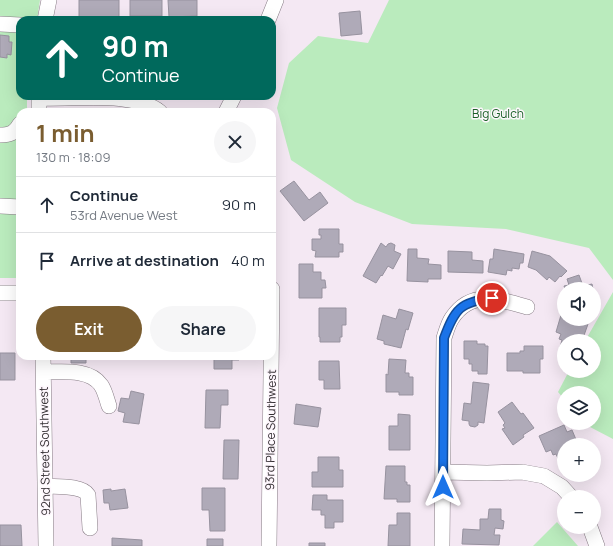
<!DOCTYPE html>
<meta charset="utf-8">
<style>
body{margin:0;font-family:Manrope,sans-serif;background:#f6f6f7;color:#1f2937;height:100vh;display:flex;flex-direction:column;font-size:15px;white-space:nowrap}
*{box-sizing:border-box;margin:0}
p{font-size:13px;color:#747a83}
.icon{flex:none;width:22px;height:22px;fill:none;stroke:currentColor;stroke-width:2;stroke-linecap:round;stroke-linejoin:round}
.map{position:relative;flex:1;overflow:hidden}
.sheet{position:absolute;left:16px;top:108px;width:260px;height:252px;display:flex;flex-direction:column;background:#fff;border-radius:12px;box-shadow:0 4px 16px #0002}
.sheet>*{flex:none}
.hud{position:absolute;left:16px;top:16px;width:260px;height:84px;border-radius:12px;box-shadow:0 4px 16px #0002;background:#00695c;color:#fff;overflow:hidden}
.tools{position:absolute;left:557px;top:282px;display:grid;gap:8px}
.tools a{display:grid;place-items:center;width:44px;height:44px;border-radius:50%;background:#fff;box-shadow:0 4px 16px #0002;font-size:20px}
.pin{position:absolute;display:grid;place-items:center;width:34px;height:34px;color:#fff;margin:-17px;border:2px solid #fff;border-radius:50%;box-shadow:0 1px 4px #0007}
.me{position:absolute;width:44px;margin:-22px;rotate:0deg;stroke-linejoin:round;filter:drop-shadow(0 0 3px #0008)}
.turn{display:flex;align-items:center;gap:14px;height:84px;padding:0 20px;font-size:18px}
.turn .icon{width:52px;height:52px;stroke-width:2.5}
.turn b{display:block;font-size:28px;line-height:34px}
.round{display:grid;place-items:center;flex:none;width:42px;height:42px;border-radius:21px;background:#f6f6f7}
.headline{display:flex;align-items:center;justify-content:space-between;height:68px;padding:0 20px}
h1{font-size:24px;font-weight:700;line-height:30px;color:#7a5d30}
.primary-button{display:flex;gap:8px;margin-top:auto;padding:8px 20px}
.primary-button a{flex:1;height:46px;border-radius:24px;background:#7a5d30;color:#fff;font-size:16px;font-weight:700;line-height:46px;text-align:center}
.primary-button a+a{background:#f6f6f7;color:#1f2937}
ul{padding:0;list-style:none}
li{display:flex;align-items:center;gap:12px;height:56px;padding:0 20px;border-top:1px solid #e0e1e3}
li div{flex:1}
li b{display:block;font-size:15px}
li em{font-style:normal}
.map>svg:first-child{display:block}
</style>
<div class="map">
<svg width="613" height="546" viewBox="0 0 613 546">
<rect width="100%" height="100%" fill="#f4e8f3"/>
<path fill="#baebbd" d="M0,0H40L37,20H20V96H27V112H20V278H0Z
M389,0H613V280L589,248L506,229L412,224L355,202L291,160L277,108L289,63L318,36L368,43Z
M613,292V439L590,427L586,423H594V393H564V399L558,392L569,371H594V341H585Z
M557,522L578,546H533Z"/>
<path fill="#afaab8" stroke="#97929f" d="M79,0H119V17H79Z
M130,0H162V16H130Z
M168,0H197V16L169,17Z
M360,11L362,34L341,36L339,13Z
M0,35L9,36V42H12L11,55L7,54V58L0,57Z
M294,181L309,200L320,192L328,203L304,221L280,191Z
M319,229H339V244H343V252H339V257H315L316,251L312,250V239H321V235H319Z
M381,243L386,247L388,244L391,243L395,245L394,251L401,254L393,269L388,266L382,276L381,275L376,283L363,276Z
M408,249H417V258L429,259L428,264L441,265V279H428V282L407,281Z
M494,249L524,254L523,263H520L519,269L512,268V271L507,270L506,275L488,272L490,259H493Z
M448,251L472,252V260L483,261V273L448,272Z
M532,251L550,256L567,271L561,277L560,276L555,282L549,277L547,280L536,270L528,267Z
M299,264H313V272H321V280H325L326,288H322V298H299Z
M579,275L583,286L592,284L593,289H565L564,286L569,285L567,279Z
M319,308H346V325H342V337H340V342H320V337H319Z
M399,309L413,313L408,330L406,329L401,348L384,344V341L377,339L383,315L396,319Z
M561,315L564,316V319H573L588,324L582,341H564V348L560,347L562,340L559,339L561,334L556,332Z
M464,341H477V344H485V346H488L487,374H478V371H472V364H469V359H464Z
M524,346H543V359H540V373H523V371H507V353H520V351H524Z
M0,353H15V380H0Z
M71,356H86V363H71Z
M214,356H240L239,360H232V369H214Z
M389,359L406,360L405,373H409V377H413V395H399V392H386V374L388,375Z
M319,361H339L340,389H324V380H319Z
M473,382L489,384L484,423L478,422V425L475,427L470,426L469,424V421L462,420L464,403L471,404Z
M206,390H228V405H221L220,428H205Z
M131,391L144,394L139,424L123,422L125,413L118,411L121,398L129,399Z
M512,402L521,414L523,413L534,428L523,435L524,437L513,445L502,429L505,428L503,425L505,423L498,412Z
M296,404L321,408L318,427L294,424Z
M398,414L410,415V450H389V426H398Z
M564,425L567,432L572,430L577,442L572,445H564V459L559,461L556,454L553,455L551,450L546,452L539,436Z
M224,440H239L238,479H223Z
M318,457H339V470H343V487H312V472H318Z
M386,466H405V482H407V485H410V502H397V499H384Z
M202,488H225V531H210L209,510H202Z
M111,489V491L125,489L128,508L110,510L109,503H104L103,490Z
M313,495H327V500H343V522H334V528H325V515H321V510H312Z
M489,509H501V520L504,521L503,529L495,528L494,535H500L499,545L462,544L463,529L480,530V519H488Z
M397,513H410V546H388L389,525H397Z
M0,525H21L22,546H0Z
M112,538L142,540V546H112Z
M207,539H223V546H207Z
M309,543H325V546H309Z"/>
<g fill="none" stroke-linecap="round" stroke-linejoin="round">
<defs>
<path id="minor" d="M45,20L49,0
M268,20L276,0
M0,24L20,25
M39,96V112
M39,98C75,100 131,90 160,112
M226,112L234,96
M0,135C10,135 15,133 20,124
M0,206L20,207
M0,293H20
M43,356L46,546
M44,372C61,372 89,368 101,385C105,391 107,400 109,406
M443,472L487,473L522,472L544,476L562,487L571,497
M45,486C56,487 82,485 88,495L90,528
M590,527L597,546
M269,546L272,289
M442,546L444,338C446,332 448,324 452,318C471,289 500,299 527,307"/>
</defs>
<use href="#minor" stroke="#877c85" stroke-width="16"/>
<use href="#minor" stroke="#fff" stroke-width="15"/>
</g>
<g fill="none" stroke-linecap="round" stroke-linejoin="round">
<defs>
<path id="route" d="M443,487L444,338C455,309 460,302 492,298"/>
</defs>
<use href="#route" stroke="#114b97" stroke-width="10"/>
<use href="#route" stroke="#1a73e8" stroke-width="7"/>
</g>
<g text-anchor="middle" stroke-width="3" stroke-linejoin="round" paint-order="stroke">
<g font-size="12" fill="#1b6027" stroke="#fef7fd">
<text x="498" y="118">Big Gulch</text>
</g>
<g font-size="12" fill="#312c30" stroke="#fef7fd">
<text transform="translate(271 430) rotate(-89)" y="4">93rd Place Southwest</text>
<text transform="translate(45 451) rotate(-91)" y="4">92nd Street Southwest</text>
</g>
</g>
</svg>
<div class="tools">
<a><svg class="icon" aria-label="sound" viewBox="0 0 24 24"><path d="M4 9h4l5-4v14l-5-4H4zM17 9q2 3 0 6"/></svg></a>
<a><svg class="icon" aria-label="search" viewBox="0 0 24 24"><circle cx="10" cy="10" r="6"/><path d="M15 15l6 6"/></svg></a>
<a><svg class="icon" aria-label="layers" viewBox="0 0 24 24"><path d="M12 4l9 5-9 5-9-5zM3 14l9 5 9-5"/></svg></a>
<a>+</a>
<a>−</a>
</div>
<div class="pin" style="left:492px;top:298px;background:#d93025"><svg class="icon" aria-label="arrive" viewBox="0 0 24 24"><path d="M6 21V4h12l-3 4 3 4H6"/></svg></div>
<svg class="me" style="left:443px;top:487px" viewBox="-20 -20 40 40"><path d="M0-17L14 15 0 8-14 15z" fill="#1a73e8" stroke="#fff" stroke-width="4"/></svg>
<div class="hud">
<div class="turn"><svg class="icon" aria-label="ahead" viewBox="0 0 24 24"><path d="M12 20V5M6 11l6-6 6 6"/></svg><div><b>90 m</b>Continue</div></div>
</div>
<section class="sheet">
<div class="headline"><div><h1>1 min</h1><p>130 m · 18:09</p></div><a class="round"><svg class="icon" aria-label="close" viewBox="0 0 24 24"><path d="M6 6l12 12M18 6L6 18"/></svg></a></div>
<ul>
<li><svg class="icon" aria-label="ahead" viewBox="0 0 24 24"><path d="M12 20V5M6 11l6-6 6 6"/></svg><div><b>Continue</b><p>53rd Avenue West</p></div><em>90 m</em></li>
<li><svg class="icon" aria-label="arrive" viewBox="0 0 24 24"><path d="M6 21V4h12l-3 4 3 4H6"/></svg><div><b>Arrive at destination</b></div><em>40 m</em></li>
</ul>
<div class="primary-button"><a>Exit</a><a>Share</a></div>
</section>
</div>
